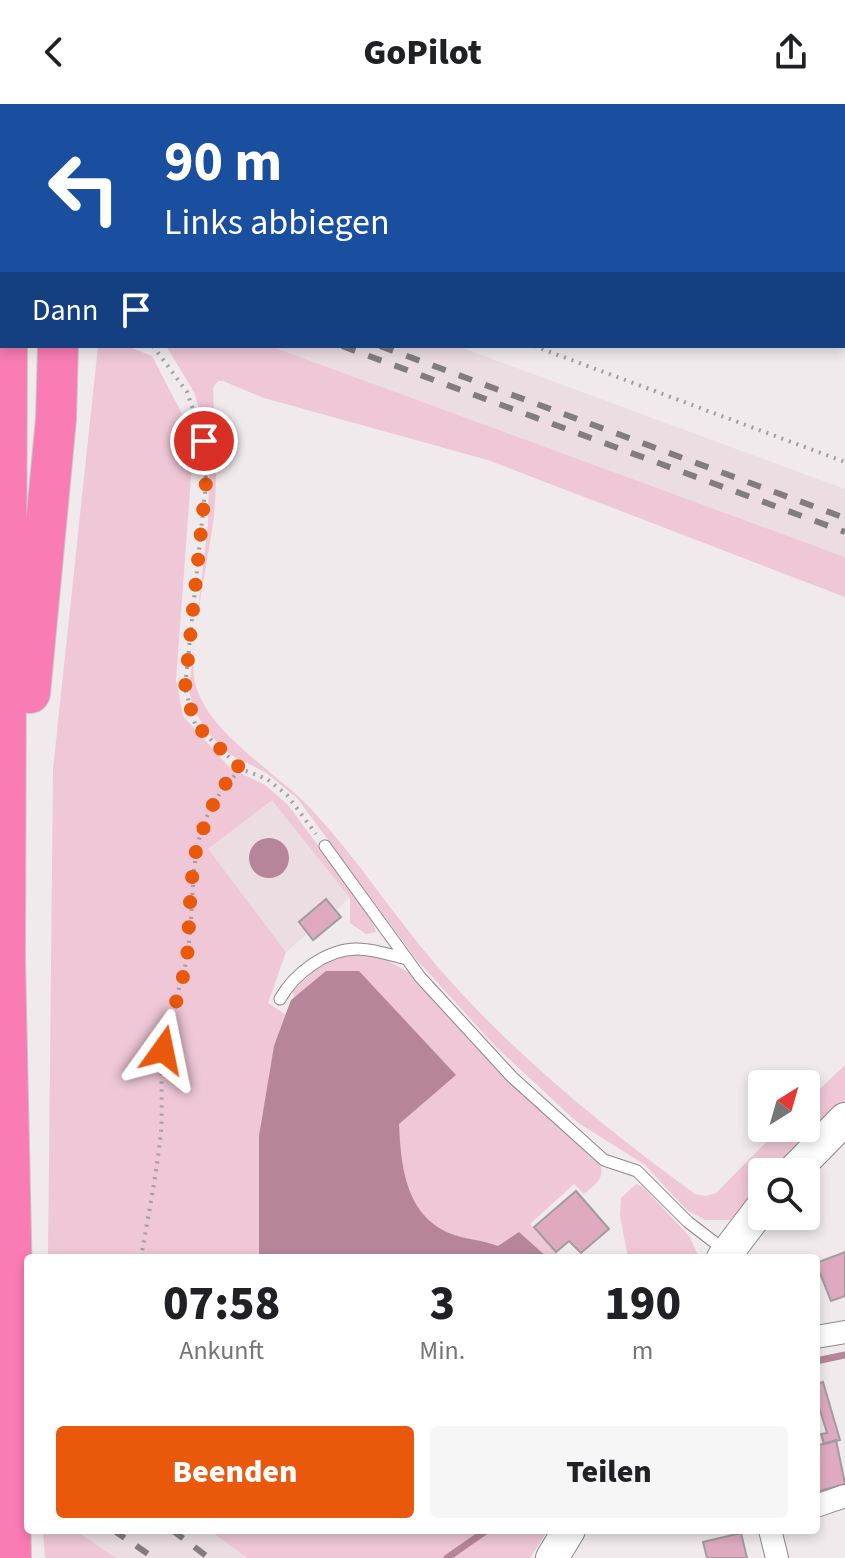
<!DOCTYPE html>
<html lang="de">
<style>
body{margin:0;font-family:"Source Sans 3",sans-serif;background:#f6f6f6;color:#202124;height:100vh;display:flex;flex-direction:column;font-size:30px;white-space:nowrap}
*{box-sizing:border-box;margin:0}
p{font-size:26px;color:#757577}
.icon{flex:none;width:44px;height:44px;fill:none;stroke:currentColor;stroke-width:2;stroke-linecap:round;stroke-linejoin:round}
.map{position:relative;flex:1;overflow:hidden}
.details{position:absolute;left:24px;top:1150px;width:796px;height:280px;display:flex;flex-direction:column;background:#fff;border-radius:8px;box-shadow:0 4px 12px #0003}
.details>*{flex:none}
.guide{position:absolute;left:0px;top:0px;width:846px;height:244px;box-shadow:0 4px 12px #0003;background:#1a4fa0;color:#fff;overflow:hidden}
.needle{width:52px;rotate:37deg}
.tools{position:absolute;left:748px;top:966px;display:grid;gap:16px}
.tools a{display:grid;place-items:center;width:72px;height:72px;border-radius:8px;background:#fff;box-shadow:0 4px 12px #0003;font-size:40px}
.pin{position:absolute;display:grid;place-items:center;width:68px;height:68px;color:#fff;margin:-34px;border:4px solid #fff;border-radius:50%;box-shadow:0 2px 8px #0007}
.me{position:absolute;width:88px;margin:-44px;rotate:12deg;stroke-linejoin:round;filter:drop-shadow(0 0 6px #0008)}
.turn{display:flex;align-items:center;gap:28px;height:168px;padding:0 32px;font-size:36px}
.turn .icon{width:104px;height:104px;stroke-width:2.5}
.turn b{display:block;font-size:56px;line-height:68px}
.then{display:flex;align-items:center;height:76px;padding:0 32px;background:#0003;gap:16px;font-size:30px}
.eta{display:flex;justify-content:space-evenly;align-items:center;height:136px;text-align:center}
.eta b{font-size:48px;font-weight:800;line-height:56px}
.primary-button{display:flex;gap:16px;margin-top:auto;padding:16px 32px}
.primary-button a{flex:1;height:92px;border-radius:8px;background:#ea580c;color:#fff;font-size:32px;font-weight:800;line-height:92px;text-align:center}
.primary-button a+a{background:#f6f6f6;color:#202124}
header{display:flex;justify-content:space-between;align-items:center;height:104px;padding:0 32px;background:#fff;font-size:36px;font-weight:800}
.map>svg:first-child{display:block}
</style>
<header><svg class="icon" aria-label="back" viewBox="0 0 24 24"><path d="M15 5l-7 7 7 7"/></svg>GoPilot<svg class="icon" aria-label="share" viewBox="0 0 24 24"><path d="M12 15V3M7 8l5-5 5 5M5 13v7h14v-7"/></svg></header>
<div class="map">
<svg width="845" height="1454" viewBox="0 0 845 1454">
<rect width="100%" height="100%" fill="#f0eaec"/>
<path fill="#ebdde2" d="M270,242H457L845,385V453Z
M272,695L350,794L286,848L207,745Z
M75,1426H209L247,1454H116Z"/>
<path fill="#efc7d6" d="M98,242H127L152,252L194,333L176,576L183,612L230,664L265,681L288,701L369,810L376,828L366,830L350,819V794L272,696L208,745L286,848L268,899L291,914L265,1154H48L53,665Z
M166,242H270L845,453V493L488,356L264,294L223,277H218L213,284C215,326 218,368 214,411C210,449 187,548 195,579C208,630 276,667 312,706C357,754 393,811 437,862C512,949 602,1022 695,1090L706,1092L716,1089L780,1024H806V998L845,961V997L775,1068H762V1083L730,1116H705L687,1106L645,1061L577,1018L496,943L416,855L297,694L265,668L231,651L208,629L193,604L189,586L208,420L210,342L194,288Z
M360,850L383,854L410,869L499,967L598,1055C607,1073 597,1079 584,1090L574,1080L530,1120L560,1154C521,1154 473,1145 437,1127C427,1122 417,1111 408,1103L292,888C316,864 326,855 360,850Z
M636,1080L643,1083L690,1133L699,1154H628L620,1112L621,1094Z
M43,1426H75L116,1454H45Z
M209,1426H548L530,1454H247Z"/>
<path fill="#b78599" d="M249 754a20 20 0 1 1 40 0a20 20 0 1 1-40 0Z
M326,867H359L456,971L399,1020C401,1061 405,1110 449,1129C462,1135 483,1136 498,1142L519,1128L548,1154H259V1032L274,942L291,896Z"/>
<g fill="none" stroke-linecap="round" stroke-linejoin="round">
<path stroke="#b78599" stroke-width="7" d="M816,1257L845,1251
M447,1454L487,1426"/>
</g>
<path fill="#dfaabf" stroke="#a19c9e" stroke-width="2" d="M326,795L341,813L313,836L299,818Z
M576,1087L609,1125L581,1149L569,1137L556,1148L534,1123Z
M845,1148V1192L831,1197L816,1159Z
M823,1278L840,1336L824,1340L821,1330L827,1329L819,1303L816,1304V1280Z
M836,1336L845,1380L816,1388V1342Z
M741,1429L747,1454H707L703,1438Z"/>
<g fill="none" stroke-linecap="round" stroke-linejoin="round">
<defs>
<path id="lane" d="M325,742L420,873L512,973L604,1056L637,1067L688,1118L727,1148
M280,895C294,870 326,845 357,845C373,845 391,851 407,855"/>
<path id="street" d="M816,1233L845,1228
M816,1402L845,1392
M770,1426L777,1454"/>
<path id="secondary" d="M793,1068L845,1015
M723,1154L762,1103
M552,1454L569,1426"/>
<path id="highway" d="M57,0V2
M11,2V0
M7,242L5,856L13,1226
M30,589L56,315L58,242
M10,1397L11,1454"/>
</defs>
<use href="#lane" stroke="#8e888a" stroke-width="13"/>
<use href="#street" stroke="#8e888a" stroke-width="24"/>
<use href="#secondary" stroke="#8e888a" stroke-width="34"/>
<use href="#highway" stroke="#c8c8c8" stroke-width="42"/>
<path stroke="#a29e9f" stroke-width="4" stroke-dasharray="2 6" stroke-linecap="butt" d="M0,54L2,55
M0,175L2,176
M153,242L187,288L204,337L206,378L185,584L195,620L241,665L267,675L287,691L316,730
M534,242L845,358
M141,1154C148,1112 157,1069 161,1027C163,1000 160,973 163,947C166,914 182,885 187,852C199,777 180,725 241,665"/>
<use href="#lane" stroke="#fff" stroke-width="11"/>
<use href="#street" stroke="#fff" stroke-width="22"/>
<use href="#secondary" stroke="#fff" stroke-width="32"/>
<use href="#highway" stroke="#fa7cb5" stroke-width="40"/>
<path stroke="#817d7e" stroke-width="6" stroke-dasharray="14 14" stroke-linecap="butt" d="M0,102H2
M0,115L2,116
M342,242L845,428
M380,242L845,414
M0,1278L28,1305
M0,1348L28,1367
M113,1426L154,1454
M172,1426L209,1454"/>
<defs>
<path id="highway-bridge" d="M10,1397L13,1226"/>
</defs>
<use href="#highway-bridge" stroke="#c8c8c8" stroke-width="42" stroke-linecap="butt"/>
<use href="#highway-bridge" stroke="#fa7cb5" stroke-width="40"/>
</g>
<g fill="none" stroke-linecap="round" stroke-linejoin="round">
<path stroke="#ea580c" stroke-width="14" stroke-dasharray="0 25.2" d="M163,946L187,858L191,781L197,740L219,686L241,665L195,620L185,584L206,378L204,337"/>
</g>
</svg>
<div class="tools">
<a><svg class="needle" viewBox="-14 -14 28 28"><path d="M0-13l5 13h-10z" fill="#e53935"/><path d="M0 13l5-13h-10z" fill="#757577"/></svg></a>
<a><svg class="icon" aria-label="search" viewBox="0 0 24 24"><circle cx="10" cy="10" r="6"/><path d="M15 15l6 6"/></svg></a>
</div>
<div class="pin" style="left:204px;top:337px;background:#d93025"><svg class="icon" aria-label="arrive" viewBox="0 0 24 24"><path d="M6 21V4h12l-3 4 3 4H6"/></svg></div>
<svg class="me" style="left:163px;top:946px" viewBox="-20 -20 40 40"><path d="M0-17L14 15 0 8-14 15z" fill="#ea580c" stroke="#fff" stroke-width="4"/></svg>
<div class="guide">
<div class="turn"><svg class="icon" aria-label="left" viewBox="0 0 24 24"><path d="M17 20v-9H6M10 6l-5 5 5 5"/></svg><div><b>90 m</b>Links abbiegen</div></div>
<div class="then">Dann<svg class="icon" aria-label="arrive" viewBox="0 0 24 24"><path d="M6 21V4h12l-3 4 3 4H6"/></svg></div>
</div>
<section class="details">
<div class="eta">
<div><b>07:58</b><p>Ankunft</p></div>
<div><b>3</b><p>Min.</p></div>
<div><b>190</b><p>m</p></div>
</div>
<div class="primary-button"><a>Beenden</a><a>Teilen</a></div>
</section>
</div>
